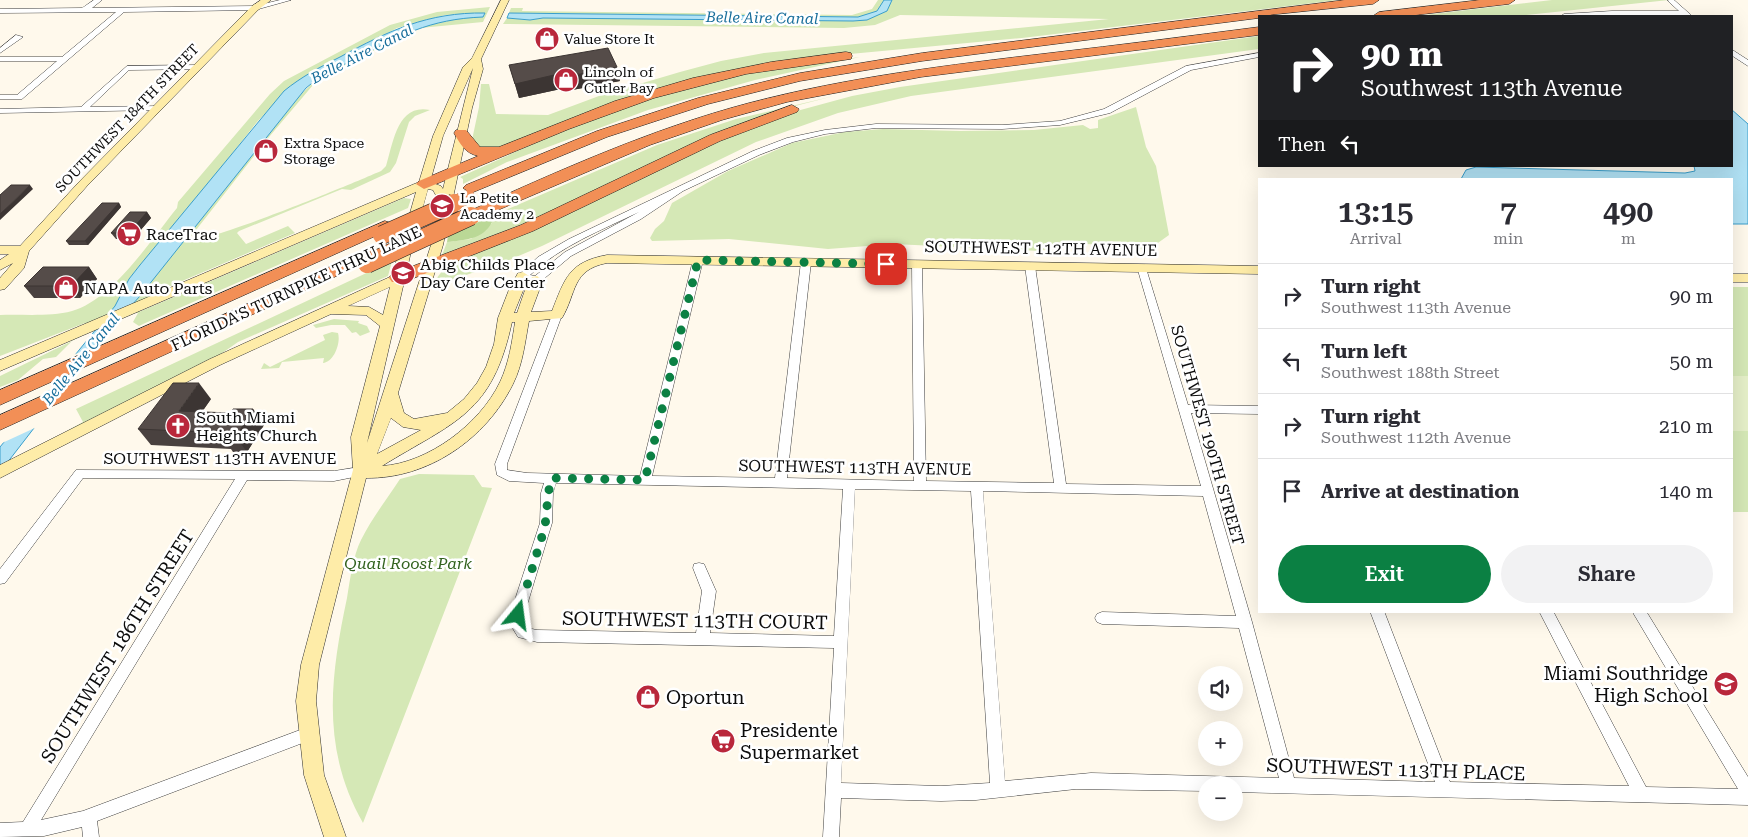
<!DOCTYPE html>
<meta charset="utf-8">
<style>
body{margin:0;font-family:"Roboto Serif",serif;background:#f2f2f3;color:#2b2b33;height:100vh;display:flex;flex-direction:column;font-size:19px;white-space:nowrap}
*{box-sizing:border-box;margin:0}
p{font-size:16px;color:#7c7c81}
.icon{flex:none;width:28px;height:28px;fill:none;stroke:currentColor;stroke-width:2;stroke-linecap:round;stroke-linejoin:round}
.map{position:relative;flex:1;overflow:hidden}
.drawer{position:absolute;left:1258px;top:178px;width:475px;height:435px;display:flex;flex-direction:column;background:#fff;border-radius:0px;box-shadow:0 5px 20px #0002}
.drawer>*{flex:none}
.guide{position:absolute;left:1258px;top:15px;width:475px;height:152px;border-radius:0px;box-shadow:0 5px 20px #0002;background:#202124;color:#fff;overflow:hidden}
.controls{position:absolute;left:1198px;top:666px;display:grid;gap:10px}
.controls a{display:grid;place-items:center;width:45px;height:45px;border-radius:50%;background:#fff;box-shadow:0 5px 20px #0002;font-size:25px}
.pin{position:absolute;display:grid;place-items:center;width:42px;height:42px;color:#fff;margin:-21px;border-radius:10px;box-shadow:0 2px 8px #0006}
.me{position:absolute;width:55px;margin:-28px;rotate:16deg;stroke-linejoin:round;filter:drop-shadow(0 0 4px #0008)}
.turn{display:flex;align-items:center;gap:18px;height:105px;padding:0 20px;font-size:22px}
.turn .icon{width:65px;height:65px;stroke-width:2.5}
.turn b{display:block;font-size:35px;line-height:42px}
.then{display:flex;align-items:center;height:48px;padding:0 20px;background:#0003;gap:10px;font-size:19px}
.eta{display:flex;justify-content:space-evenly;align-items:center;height:85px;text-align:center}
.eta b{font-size:30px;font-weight:600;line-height:35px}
.primary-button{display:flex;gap:10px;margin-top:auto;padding:10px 20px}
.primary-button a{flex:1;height:58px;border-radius:30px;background:#0b8043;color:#fff;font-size:20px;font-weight:600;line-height:58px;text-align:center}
.primary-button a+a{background:#f2f2f3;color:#2b2b33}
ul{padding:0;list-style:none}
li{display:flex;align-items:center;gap:15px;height:65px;padding:0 20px;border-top:1px solid #e1e1e2}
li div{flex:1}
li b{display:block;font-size:19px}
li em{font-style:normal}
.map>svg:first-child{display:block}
</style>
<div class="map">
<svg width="1748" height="837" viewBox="0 0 1748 837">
<rect width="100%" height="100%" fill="#fff9ec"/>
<path fill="#d5e8b6" d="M878,0H884C881,13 869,15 858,17L509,13L511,8H523L522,11L852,15L872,9Z
M892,0H1338L1022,38L818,57L732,71L497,148L478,149L472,140L479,107L481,84H489L496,114L548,115L599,96L680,72L721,61L764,53L1109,19L900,15L875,25L844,28L503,24L507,18L530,20L543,18L854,21L868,19L887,10Z
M1552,0H1669L1517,16H1417Z
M490,7L483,22L420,28L381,47L313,85L269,137L189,239C205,245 356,182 381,171L386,166C393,144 397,103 430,110L415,116L409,122L396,163L390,172L351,190L342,189L239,231L237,233L246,244L288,226L295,233L154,293L139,312L404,198L411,199L408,208L143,324L139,326L133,322L138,313H124L296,99L316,80L395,37L429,24L484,13L445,15L397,28L293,84L257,122L198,197L140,265L129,279L121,299L98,327L72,341L56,357L43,359L18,380L0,387V376L72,341L85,323L0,356V315C23,314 50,317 72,311C112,300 151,240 177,208L178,202L270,94L284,81L390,25L437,12Z
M1259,36V49L911,96L838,113L756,142L542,246L502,263L448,281L436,279L447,265L771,118L852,96L900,87Z
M860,57L755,80L648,110L507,162L463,184V179L469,175L463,179L460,177L606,111L721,77Z
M834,96L795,106L547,215L442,255L447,242L471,239L492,223L487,218L657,145L736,119Z
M1136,107L1146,147L1156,166L1169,235L1148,250C1112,246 1075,238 1040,251L894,244L828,249L729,239L652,241L650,238L655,229L664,221L672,203L728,171L792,143L845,132L883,129L960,131L1034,130L1083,125L1090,129L1098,128V120Z
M392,261L388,276L238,342L218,356L33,450L83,422L76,409Z
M1731,287H1748V512H1731Z
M334,319L359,321L358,323L367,326L370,332L360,336L356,332L352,333L345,325H331L316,328L313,325Z
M332,332L338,333C341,343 334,362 323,363L324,358L282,362L279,368L261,369L264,363L270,367L325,340L323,335Z
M419,474L474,475L482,487L492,488L363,823C321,749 330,678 347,598C350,580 353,556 361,540C372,518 387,499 400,479Z"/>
<path fill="#bad896" d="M487,218L492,222C483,240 464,240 447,242L448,236Z"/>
<path fill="#e5efc8" d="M1731,376H1748V431H1731Z"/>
<path fill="#b1e2f5" stroke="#3a9ecb" d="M884,0H892L887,11L867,20L853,21L543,18L530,20L507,18L509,13L858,17L877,11Z
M485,13L483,17C429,19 399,36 353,60C337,68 320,76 306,88L140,296L113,326L0,472V447L115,306L129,279L140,265L284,91C301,77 320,67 340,57C388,31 428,12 485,13Z
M1731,109L1748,124V224H1731V179H1461L1466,170L1476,167L1685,173L1695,171L1694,166H1731Z"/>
<path fill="#fff9ec" d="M105,341L76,378L38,395L69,357Z
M69,386L39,426L0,444L32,403Z"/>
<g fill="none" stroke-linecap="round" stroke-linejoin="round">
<defs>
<path id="street" d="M94,0H102L92,8L255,6L280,0H291L255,10L124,12L22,99H0V95H17L57,61H0V57H62L116,12L0,13V9L82,8Z
M1668,0H1674L1691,15L1561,16L1564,14L1612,11H1679L1669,2Z
M16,35L23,37L0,53V48Z
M1731,49L1748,60V66L1731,55Z
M1259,53V57L1191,70L1110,113L1060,125L1002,129L876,128L825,134L793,142L759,155L683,191L641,219L571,256L540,282L537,283L520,278L518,276L538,257L569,239L753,151L787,138L825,130L876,124L1002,125L1060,121L1104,109L1186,66ZM639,212L565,252L535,276L530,275C560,246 602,230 639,212Z
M197,65H200V69L129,70L90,107L160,106V110H157L0,113V109L81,107L127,66Z
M698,257L703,260L652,476L775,478L801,262L806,259L811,262L787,478L914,481L912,264L917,261L922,264L926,481L1054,483L1025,266L1030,263L1035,266L1066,484L1201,486L1137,267L1139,265H1145L1188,405L1259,406V414L1191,413L1252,622L1294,778L1435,782L1370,611H1384L1450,782L1629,786L1539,611H1553L1646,787L1738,789L1632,611H1646L1748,777V805L1234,792V785H1206V791L1076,789L976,800L941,801L841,798L839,837H823L834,648L537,642L518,637L510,624V615L540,523L541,493L544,483L509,481L497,475L495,464L552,315L557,312L562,315L507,464V470L527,473L640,476L693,260ZM556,483L843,489L834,636L710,633L716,591L704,564L699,563L694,564L693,568L702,591L696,633L537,630L527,628L524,623V615L552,523L553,493ZM855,489L971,491L990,783L941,786L841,783ZM983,491L1203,496L1236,616L1102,612L1097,614L1095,618L1097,622L1102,624L1239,628L1279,778L1091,773L1005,781Z
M360,467L364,469L366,472L364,475L334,481L247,480L41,820L83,811L308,727L313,729L315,734L313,739L97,821L99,837H83L82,827L44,836L0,837V823L23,822L235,479L83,478L5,583L0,584V569L76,470L334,471Z"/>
<path id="secondary" d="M261,0H271L258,10L87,186L29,251L24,268L5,289L0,290V278L13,263L0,270V260L9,254H0V246H20L79,182L252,6Z
M501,0H509L481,59L483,69L472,108L443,245L398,393L404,413L414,419L447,413L464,399L477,383L486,367L494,344L498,318L510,287L518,273L523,272L529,276L514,313H517L525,290L532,277L537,276L543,280L531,312L552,311C565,278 569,262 607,255L1259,266V274L607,263C571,270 577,293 562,318L529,321C525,342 523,364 513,384C486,439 428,479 366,478L319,665L316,701L324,775L346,837H324L304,775L296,701L301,665L353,470L351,437L380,326L366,315L331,314L220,365L0,478V465L210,359L392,276L416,192L0,371V360L419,182L433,136L463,67L472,58ZM473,68L443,189L441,186L430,182L443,136ZM428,189L433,190L440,203L431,245L367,443L413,243ZM390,287L383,315L369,307L348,306ZM512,322H515C512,342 509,363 500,382C480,424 428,463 382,466C455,421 492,415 512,322ZM391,418L403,427L421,430L377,454Z
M1731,274H1748V282H1731Z"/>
<path id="highway" d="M1345,0H1379L1373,4L1259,16V18L922,61L800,81L708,104L607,137L476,191L471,193L463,188L466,185L597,131L698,98L800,73L922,53Z
M1480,0H1515L1509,4L1407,16H1373L1379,12Z
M1259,27V35L921,77L787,102L722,120L650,145L477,219H465L463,216L465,213C558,171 651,129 749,103C848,77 949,65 1050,53C1120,45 1189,36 1259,27Z
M846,52L851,53L852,56L851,59L746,74L654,98L569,129L429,187L424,189L416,184L419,181L478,156C465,153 460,144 454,133L456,130H466L480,147H499L615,101L693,78L771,62Z
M792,105L799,109L797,112L720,141L533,231L404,282H392L389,278L392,274L521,225L710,135Z
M385,221L391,223L393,226L391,229L0,405V390Z
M370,249L376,250L378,254L376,258L0,430V415Z"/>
</defs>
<use href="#street" stroke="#3f3f3f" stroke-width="1"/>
<use href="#secondary" stroke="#2e2e2e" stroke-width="1"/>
<use href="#highway" stroke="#1d1d1d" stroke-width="1"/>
<use href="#street" fill="#fff" fill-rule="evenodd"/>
<use href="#secondary" fill="#feeca8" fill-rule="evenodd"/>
<use href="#highway" fill="#f28f56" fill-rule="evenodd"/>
<defs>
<path id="highway-bridge-far1" d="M451,204L468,197"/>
<path id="highway-bridge" d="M382,235L454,203
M367,264L471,216"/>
</defs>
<use href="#highway-bridge-far1" stroke="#1d1d1d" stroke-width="14" stroke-linecap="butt"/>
<use href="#highway-bridge" stroke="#1d1d1d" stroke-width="19" stroke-linecap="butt"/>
<use href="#highway-bridge-far1" stroke="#f28f56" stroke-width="14"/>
<use href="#highway-bridge" stroke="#f28f56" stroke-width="18"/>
</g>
<path fill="#49413f" d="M509,65L620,81L572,90L570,87L519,98Z
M119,203L121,207L88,245H69L66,241Z
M147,212L151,218L133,239H116L111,233Z
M89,267L97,279L80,298H34L24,286Z
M211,399L202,412L230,413L253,409L264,425L247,452H233L231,449L151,445L138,429Z"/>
<path fill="#3c3533" d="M617,67L620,81L572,90L568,76Z
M567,72L570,87L519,98L515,84Z
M30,185L33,189L0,220V214Z
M119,203L121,207L88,245L85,241Z
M147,212L151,218L133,239L129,233Z
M89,267L97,279L80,298L71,286Z
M199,383L211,399L191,427L179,411Z
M253,409L264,425L247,452L236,437Z"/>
<path fill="#554c49" stroke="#3c3533" d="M608,48L617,67L568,76L567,72L515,84L509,65Z
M11,185H30L0,214V195Z
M102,203H119L85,241H66Z
M130,212H147L129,233H111Z
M43,267H89L71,286H24Z
M173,383H199L179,411L230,413L233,409H253L236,437H222L224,433L138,429Z"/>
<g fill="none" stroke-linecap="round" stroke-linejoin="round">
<path stroke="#0b8043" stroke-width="9" stroke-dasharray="0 16.2" d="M518,615L544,530C548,512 546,496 552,478L645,480L698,260L886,264"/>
</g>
<defs>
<symbol id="shop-disc" viewBox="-11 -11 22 22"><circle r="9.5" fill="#b9273b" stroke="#fff"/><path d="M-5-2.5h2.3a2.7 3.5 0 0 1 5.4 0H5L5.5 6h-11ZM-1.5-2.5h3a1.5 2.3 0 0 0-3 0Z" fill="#fff"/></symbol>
<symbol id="school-disc" viewBox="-11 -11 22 22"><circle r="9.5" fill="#b9273b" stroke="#fff"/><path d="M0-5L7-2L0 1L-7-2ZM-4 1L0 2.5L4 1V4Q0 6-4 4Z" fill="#fff"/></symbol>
<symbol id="supermarket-disc" viewBox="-11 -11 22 22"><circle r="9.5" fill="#b9273b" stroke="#fff"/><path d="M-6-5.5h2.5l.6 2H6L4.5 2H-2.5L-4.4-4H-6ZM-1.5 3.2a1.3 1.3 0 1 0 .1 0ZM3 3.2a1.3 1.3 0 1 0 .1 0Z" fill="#fff"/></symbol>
<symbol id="church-disc" viewBox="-11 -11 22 22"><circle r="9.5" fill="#b9273b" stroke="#fff"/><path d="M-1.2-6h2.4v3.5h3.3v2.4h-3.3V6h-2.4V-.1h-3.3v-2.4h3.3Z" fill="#fff"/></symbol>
</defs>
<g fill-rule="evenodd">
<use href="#shop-disc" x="533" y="25" width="28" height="28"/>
<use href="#shop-disc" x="552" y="66" width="28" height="28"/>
<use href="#shop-disc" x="252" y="137" width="28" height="28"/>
<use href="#school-disc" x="428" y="192" width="28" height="28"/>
<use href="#supermarket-disc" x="115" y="220" width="28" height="28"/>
<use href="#school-disc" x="389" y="259" width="28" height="28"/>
<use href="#shop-disc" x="52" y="274" width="28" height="28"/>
<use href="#church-disc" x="164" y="412" width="28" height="28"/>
<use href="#school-disc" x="1712" y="670" width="28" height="28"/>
<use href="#shop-disc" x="634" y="683" width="28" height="28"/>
<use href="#supermarket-disc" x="709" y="727" width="28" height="28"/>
</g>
<g text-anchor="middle" stroke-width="5" stroke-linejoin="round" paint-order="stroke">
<g font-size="14" fill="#0c0c0c" stroke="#fff" text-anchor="start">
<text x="564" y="44">Value Store It</text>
<text x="584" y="77">Lincoln of<tspan x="584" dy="16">Cutler Bay</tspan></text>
<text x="284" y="148">Extra Space<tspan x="284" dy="16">Storage</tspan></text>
<text x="460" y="203">La Petite<tspan x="460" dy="16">Academy 2</tspan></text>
</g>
<g font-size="14" fill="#0c0c0c" stroke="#fff">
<text transform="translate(127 118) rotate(-46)" y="5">SOUTHWEST 184TH STREET</text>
</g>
<g font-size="15" font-style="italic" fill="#186e9b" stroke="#fff">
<text transform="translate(762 18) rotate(1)" y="5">Belle Aire Canal</text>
<text transform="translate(362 54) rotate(-27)" y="5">Belle Aire Canal</text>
<text transform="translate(81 359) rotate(-51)" y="5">Belle Aire Canal</text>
</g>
<g font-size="16" fill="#0c0c0c" stroke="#fff" text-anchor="start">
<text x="146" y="240">RaceTrac</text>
<text x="420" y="270">Abig Childs Place<tspan x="420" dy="18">Day Care Center</tspan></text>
<text x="84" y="294">NAPA Auto Parts</text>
<text x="196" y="423">South Miami<tspan x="196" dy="18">Heights Church</tspan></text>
</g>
<g font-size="16" fill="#0c0c0c" stroke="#fff">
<text transform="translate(1041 248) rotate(1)" y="6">SOUTHWEST 112TH AVENUE</text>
<text transform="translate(296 288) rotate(-25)" y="6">FLORIDA'S TURNPIKE THRU LANE</text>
<text transform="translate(1208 435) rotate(74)" y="6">SOUTHWEST 190TH STREET</text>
<text x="220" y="464">SOUTHWEST 113TH AVENUE</text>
<text transform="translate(855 467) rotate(1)" y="6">SOUTHWEST 113TH AVENUE</text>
</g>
<g font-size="16" font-style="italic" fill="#32621e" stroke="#fff">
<text x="408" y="569">Quail Roost Park</text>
</g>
<g font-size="19" fill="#0c0c0c" stroke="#fff">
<text transform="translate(695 620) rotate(1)" y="7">SOUTHWEST 113TH COURT</text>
<text transform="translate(117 646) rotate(-58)" y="7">SOUTHWEST 186TH STREET</text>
<text transform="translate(1396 769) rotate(2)" y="7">SOUTHWEST 113TH PLACE</text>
</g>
<g font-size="19" fill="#0c0c0c" stroke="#fff" text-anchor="start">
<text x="1708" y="680" text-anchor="end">Miami Southridge<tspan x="1708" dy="22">High School</tspan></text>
<text x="666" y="704">Oportun</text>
<text x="740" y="737">Presidente<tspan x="740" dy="22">Supermarket</tspan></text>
</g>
</g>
</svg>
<div class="controls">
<a><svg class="icon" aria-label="sound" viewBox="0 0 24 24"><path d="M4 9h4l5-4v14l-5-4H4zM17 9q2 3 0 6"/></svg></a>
<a>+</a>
<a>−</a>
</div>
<div class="pin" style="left:886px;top:264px;background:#d93025"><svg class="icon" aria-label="arrive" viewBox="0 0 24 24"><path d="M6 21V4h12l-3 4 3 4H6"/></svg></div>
<svg class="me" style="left:518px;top:615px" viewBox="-20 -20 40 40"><path d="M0-17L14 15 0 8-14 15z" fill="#0b8043" stroke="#fff" stroke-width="4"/></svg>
<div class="guide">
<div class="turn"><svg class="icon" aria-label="right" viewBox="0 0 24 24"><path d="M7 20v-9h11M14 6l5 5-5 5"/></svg><div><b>90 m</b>Southwest 113th Avenue</div></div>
<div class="then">Then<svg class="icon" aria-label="left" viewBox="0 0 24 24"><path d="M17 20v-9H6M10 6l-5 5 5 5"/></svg></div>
</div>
<section class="drawer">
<div class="eta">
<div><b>13:15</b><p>Arrival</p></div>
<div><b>7</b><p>min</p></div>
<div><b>490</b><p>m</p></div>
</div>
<ul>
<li><svg class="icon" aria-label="right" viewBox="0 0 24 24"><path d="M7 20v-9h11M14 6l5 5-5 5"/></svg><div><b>Turn right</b><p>Southwest 113th Avenue</p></div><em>90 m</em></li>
<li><svg class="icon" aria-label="left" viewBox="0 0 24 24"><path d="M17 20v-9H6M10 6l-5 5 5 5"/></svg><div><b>Turn left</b><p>Southwest 188th Street</p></div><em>50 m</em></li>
<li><svg class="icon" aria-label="right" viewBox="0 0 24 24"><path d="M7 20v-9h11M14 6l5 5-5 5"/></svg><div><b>Turn right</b><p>Southwest 112th Avenue</p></div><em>210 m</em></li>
<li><svg class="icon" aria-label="arrive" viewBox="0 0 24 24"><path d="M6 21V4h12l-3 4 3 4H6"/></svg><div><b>Arrive at destination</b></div><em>140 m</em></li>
</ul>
<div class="primary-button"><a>Exit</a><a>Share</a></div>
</section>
</div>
